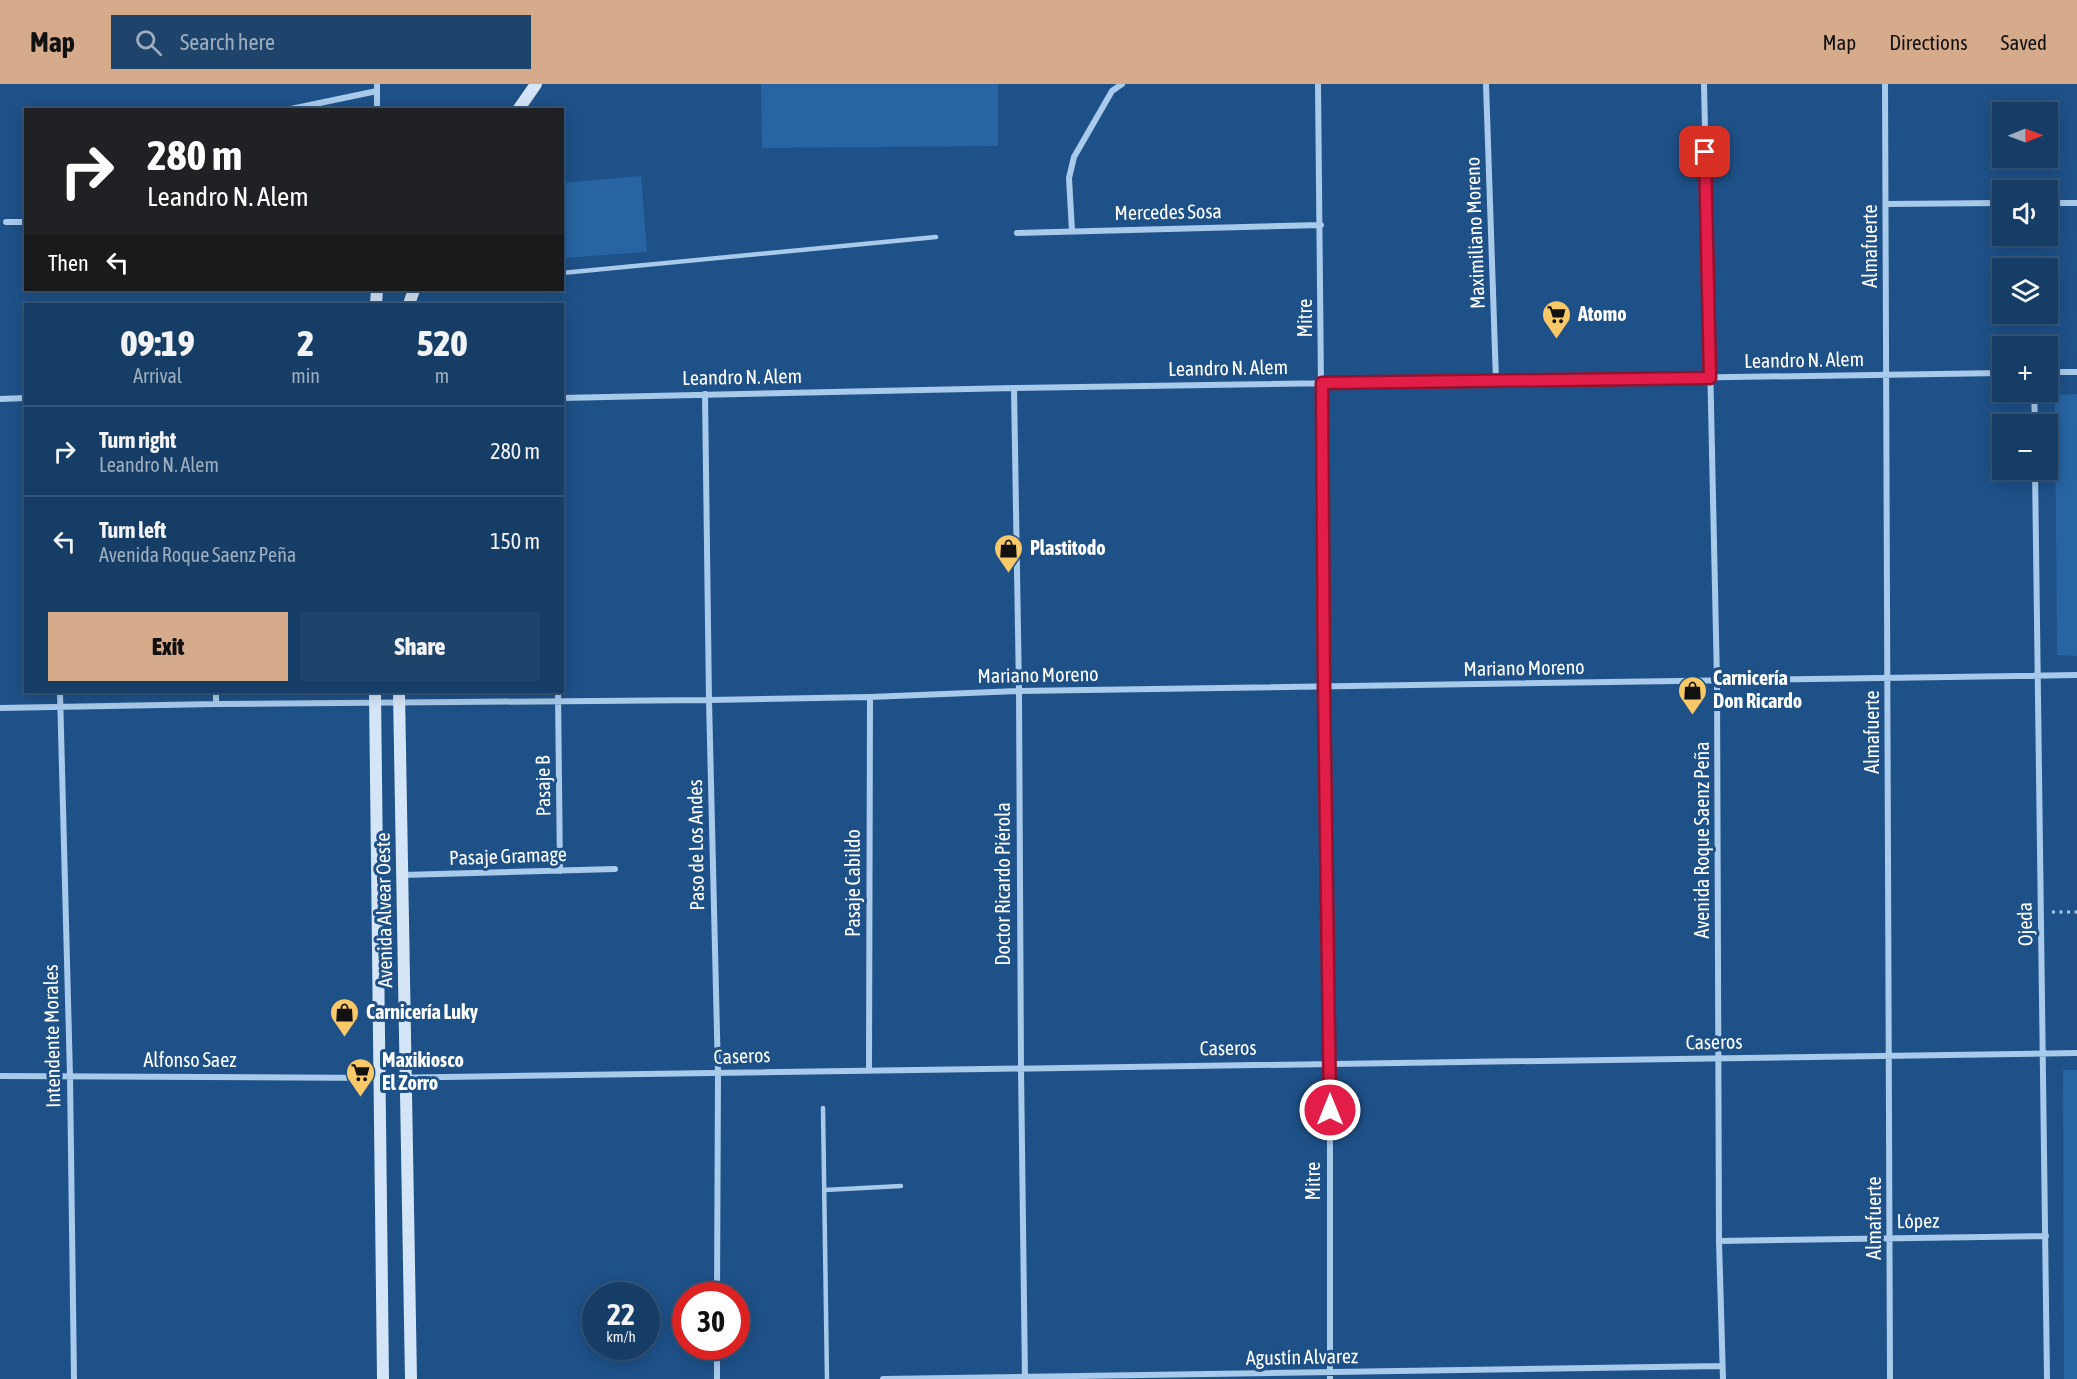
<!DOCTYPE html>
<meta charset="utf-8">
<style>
body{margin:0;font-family:"Asap Condensed",sans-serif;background:#1f446c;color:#f1f3f6;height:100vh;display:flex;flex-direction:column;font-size:22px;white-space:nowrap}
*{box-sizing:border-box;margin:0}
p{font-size:20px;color:#9eaebf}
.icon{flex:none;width:33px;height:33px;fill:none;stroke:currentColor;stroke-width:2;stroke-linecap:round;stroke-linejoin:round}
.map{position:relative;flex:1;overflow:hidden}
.details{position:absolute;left:24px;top:219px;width:540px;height:390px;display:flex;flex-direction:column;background:#163d66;border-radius:0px;box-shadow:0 3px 15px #0003,0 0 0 2px #35567a}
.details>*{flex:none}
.guide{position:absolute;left:24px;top:24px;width:540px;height:183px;border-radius:0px;box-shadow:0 3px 15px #0003,0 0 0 2px #35567a;background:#202124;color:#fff;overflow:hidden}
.needle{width:39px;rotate:89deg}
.fabs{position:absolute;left:1992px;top:18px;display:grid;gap:12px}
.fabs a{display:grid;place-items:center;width:66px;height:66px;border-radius:0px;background:#163d66;box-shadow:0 3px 15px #0003,0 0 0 2px #35567a;font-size:30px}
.speed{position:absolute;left:582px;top:1198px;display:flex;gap:12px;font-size:30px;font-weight:700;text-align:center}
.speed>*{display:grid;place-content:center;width:78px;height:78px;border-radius:50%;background:#163d66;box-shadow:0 3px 15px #0003,0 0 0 2px #35567a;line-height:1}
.speed small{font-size:15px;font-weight:400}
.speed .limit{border:9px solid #d22;background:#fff;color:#111}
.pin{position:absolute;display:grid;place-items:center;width:51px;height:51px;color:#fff;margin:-26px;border-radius:12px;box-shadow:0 3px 9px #0006}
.me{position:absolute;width:66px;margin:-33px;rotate:0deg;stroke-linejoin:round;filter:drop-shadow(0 0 4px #0008)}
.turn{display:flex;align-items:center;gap:21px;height:126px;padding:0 24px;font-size:27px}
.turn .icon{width:78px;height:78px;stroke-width:2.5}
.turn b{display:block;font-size:42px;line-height:51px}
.then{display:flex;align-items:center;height:57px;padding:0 24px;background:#0003;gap:12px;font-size:22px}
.eta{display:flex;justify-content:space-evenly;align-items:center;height:102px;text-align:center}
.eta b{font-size:36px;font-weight:800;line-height:42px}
.button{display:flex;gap:12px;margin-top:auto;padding:12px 24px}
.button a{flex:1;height:69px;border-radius:0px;background:#d6ab8b;color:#111;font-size:24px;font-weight:800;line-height:69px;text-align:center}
.button a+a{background:#1f446c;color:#f1f3f6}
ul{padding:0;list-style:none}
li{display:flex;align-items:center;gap:18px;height:90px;padding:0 24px;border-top:2px solid #35567a}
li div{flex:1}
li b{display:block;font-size:22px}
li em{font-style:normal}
header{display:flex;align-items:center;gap:36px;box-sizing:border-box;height:84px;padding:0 30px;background:#d6ab8b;color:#111}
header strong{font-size:28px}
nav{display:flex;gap:33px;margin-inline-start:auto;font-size:21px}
.search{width:420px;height:54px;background:#1f446c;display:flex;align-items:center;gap:15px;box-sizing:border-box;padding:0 21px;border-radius:0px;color:#9eaebf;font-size:22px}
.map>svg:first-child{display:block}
</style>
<header>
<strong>Map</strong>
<div class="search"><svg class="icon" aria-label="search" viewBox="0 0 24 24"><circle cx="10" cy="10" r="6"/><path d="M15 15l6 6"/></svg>Search here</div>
<nav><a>Map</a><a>Directions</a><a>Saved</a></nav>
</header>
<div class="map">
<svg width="2077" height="1295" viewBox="0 0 2077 1295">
<rect width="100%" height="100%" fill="#1e5188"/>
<path fill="#2764a1" d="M761,0H998V62L762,64Z
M641,92L647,168L563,174V99Z
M2077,310V572L2057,571L2055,311Z
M2063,986H2077V1295H2064Z"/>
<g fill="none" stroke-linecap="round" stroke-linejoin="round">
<path stroke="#a8caeb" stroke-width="3" stroke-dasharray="3 4.5" stroke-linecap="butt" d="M2052,828H2077"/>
<path stroke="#a8caeb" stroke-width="4.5" d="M562,189L936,153
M823,1024L827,1295
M825,1106L901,1102"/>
<path stroke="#a8caeb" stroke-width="6" d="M377,0V26
M1318,0L1324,604L1330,979V1295
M1486,0L1496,297
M1704,0L1717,597L1719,1157L1723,1295
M1885,0L1890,1295
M286,26L377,7
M2048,119H2077
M1886,120L2002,119
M6,138H26
M1072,147L1069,94L1074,73L1112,7L1122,0
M1017,149L1321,141
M2048,288H2077
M1014,304L1019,607L1021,985L1025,1295
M2034,308L2035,340
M705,310L709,616L718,990L717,1212
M562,314L1014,304L2002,289
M0,315L26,314
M2035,386L2047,1295
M60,608L70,992L74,1295
M216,608V620
M558,608L560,787
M0,624L216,620L709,616L870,613L1019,607L2077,591
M403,791L615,785
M869,985L870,613
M0,992L380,994L2077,969
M1719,1157L2046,1152
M717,1295V1263
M883,1295L1722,1282"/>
<path stroke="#d4e5f8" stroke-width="12" d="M518,26L536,0
M376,220L377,206
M409,220L414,206
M375,608L383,1295
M399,608L411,1295"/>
</g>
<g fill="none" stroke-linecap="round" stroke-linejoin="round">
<defs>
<path id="route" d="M1330,1026L1324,604L1322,299L1710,294L1705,68"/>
</defs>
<use href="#route" stroke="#92132f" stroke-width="15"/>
<use href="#route" stroke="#e11d48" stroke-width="10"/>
</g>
<defs>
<symbol id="supermarket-pin" viewBox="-11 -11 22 30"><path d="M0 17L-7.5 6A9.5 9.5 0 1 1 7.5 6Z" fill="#fac967" stroke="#1e5188"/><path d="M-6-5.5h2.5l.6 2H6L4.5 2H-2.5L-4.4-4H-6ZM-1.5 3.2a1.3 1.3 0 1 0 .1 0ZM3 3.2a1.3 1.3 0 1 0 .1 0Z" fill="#111"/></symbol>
<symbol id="shop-pin" viewBox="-11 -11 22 30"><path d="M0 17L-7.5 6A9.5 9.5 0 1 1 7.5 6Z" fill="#fac967" stroke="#1e5188"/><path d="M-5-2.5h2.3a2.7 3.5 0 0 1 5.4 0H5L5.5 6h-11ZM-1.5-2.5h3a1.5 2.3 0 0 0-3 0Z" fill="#111"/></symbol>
</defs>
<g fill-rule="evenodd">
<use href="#supermarket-pin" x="1540" y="214" width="33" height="45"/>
<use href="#shop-pin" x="992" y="448" width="33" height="45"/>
<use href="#shop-pin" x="1676" y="590" width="33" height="45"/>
<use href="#shop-pin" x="328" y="912" width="33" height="45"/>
<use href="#supermarket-pin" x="344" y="972" width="33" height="45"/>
</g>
<g text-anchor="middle" stroke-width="6" stroke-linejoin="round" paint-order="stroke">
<g font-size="20" fill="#fff" stroke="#1e5188">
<text transform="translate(1168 128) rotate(-1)" y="7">Mercedes Sosa</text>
<text transform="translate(1475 149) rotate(-92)" y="7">Maximiliano Moreno</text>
<text transform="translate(1870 162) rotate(-90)" y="7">Almafuerte</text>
<text transform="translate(1305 234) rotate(-90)" y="7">Mitre</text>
<text transform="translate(1804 276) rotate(-1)" y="7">Leandro N. Alem</text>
<text transform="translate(1228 284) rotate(-1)" y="7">Leandro N. Alem</text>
<text transform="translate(742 293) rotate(-1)" y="7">Leandro N. Alem</text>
<text transform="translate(1524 584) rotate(-1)" y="7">Mariano Moreno</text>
<text transform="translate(1038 591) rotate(-1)" y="7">Mariano Moreno</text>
<text transform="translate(1872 648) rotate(-90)" y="7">Almafuerte</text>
<text transform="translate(543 702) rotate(-91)" y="7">Pasaje B</text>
<text transform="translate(1702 756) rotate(-90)" y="7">Avenida Roque Saenz Peña</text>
<text transform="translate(696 761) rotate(-91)" y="7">Paso de Los Andes</text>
<text transform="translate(508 772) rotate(-2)" y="7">Pasaje Gramage</text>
<text transform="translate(853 799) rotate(-90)" y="7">Pasaje Cabildo</text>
<text transform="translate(1003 800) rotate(-90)" y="7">Doctor Ricardo Piérola</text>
<text transform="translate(384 826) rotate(-91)" y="7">Avenida Alvear Oeste</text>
<text transform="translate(2025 840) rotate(-91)" y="7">Ojeda</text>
<text transform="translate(52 952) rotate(-91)" y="7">Intendente Morales</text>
<text transform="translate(1714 958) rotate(-1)" y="7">Caseros</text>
<text transform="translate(1228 964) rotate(-1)" y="7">Caseros</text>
<text transform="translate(742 972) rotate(-2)" y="7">Caseros</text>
<text x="190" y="983">Alfonso Saez</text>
<text transform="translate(1313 1097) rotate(-90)" y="7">Mitre</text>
<text transform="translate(1874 1134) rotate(-90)" y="7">Almafuerte</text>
<text transform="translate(1918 1137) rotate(-1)" y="7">López</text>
<text transform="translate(1302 1273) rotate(-1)" y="7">Agustín Alvarez</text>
</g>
<g font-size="20" font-weight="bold" fill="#fff" stroke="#1e5188" text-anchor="start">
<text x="1578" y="237">Atomo</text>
<text x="1030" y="471">Plastitodo</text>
<text x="1713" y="601">Carnicería<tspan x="1713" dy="23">Don Ricardo</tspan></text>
<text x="366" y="935">Carnicería Luky</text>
<text x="382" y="983">Maxikiosco<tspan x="382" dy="23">El Zorro</tspan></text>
</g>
</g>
</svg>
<div class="fabs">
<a><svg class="needle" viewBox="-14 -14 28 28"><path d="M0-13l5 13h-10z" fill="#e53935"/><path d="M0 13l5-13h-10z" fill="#9eaebf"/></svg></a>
<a><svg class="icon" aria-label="sound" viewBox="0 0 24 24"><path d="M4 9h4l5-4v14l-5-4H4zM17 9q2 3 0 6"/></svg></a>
<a><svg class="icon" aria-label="layers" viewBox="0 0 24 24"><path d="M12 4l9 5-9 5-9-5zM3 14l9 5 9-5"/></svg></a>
<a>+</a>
<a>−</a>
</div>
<div class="speed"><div>22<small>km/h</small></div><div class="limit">30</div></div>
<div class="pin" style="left:1705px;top:68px;background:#d93025"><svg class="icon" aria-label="arrive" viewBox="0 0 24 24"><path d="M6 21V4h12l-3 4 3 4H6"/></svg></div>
<svg class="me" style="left:1330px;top:1026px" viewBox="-20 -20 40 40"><circle r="17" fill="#e11d48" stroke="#fff" stroke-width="3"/><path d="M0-11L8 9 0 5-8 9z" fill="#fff"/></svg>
<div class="guide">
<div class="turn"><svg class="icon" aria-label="right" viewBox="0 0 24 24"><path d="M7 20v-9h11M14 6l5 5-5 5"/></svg><div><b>280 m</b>Leandro N. Alem</div></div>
<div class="then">Then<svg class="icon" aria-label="left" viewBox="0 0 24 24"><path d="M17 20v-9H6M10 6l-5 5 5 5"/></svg></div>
</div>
<section class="details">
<div class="eta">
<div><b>09:19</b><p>Arrival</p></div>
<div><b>2</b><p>min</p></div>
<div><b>520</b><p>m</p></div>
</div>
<ul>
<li><svg class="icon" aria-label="right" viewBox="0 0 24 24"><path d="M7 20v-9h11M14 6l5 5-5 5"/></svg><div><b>Turn right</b><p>Leandro N. Alem</p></div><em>280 m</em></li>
<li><svg class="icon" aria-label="left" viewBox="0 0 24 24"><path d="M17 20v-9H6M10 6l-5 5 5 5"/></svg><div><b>Turn left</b><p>Avenida Roque Saenz Peña</p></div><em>150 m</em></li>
</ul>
<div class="button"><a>Exit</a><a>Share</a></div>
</section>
</div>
